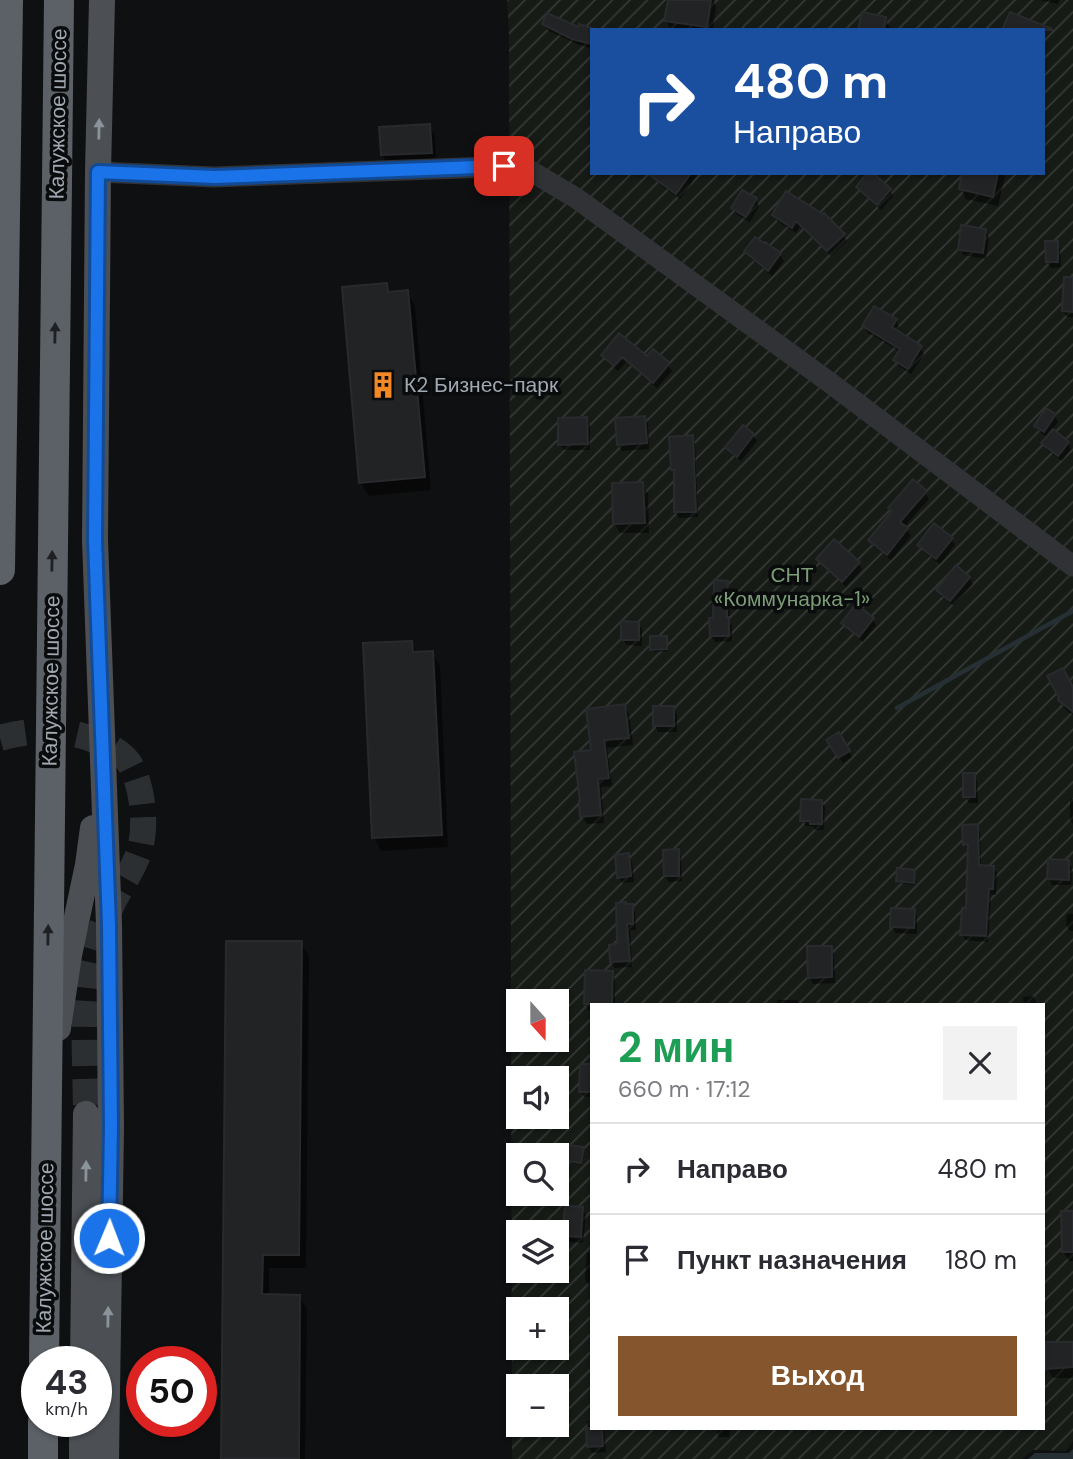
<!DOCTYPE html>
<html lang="ru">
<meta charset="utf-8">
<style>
body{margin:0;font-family:"DM Sans",sans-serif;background:#f2f2f3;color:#2b2b33;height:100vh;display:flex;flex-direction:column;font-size:26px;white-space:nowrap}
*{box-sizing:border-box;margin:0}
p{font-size:23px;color:#7c7c81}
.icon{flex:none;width:38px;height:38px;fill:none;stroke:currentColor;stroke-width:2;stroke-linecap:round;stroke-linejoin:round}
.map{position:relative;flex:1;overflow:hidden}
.details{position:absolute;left:590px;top:1003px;width:455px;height:427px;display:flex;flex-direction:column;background:#fff;border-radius:0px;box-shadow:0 2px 5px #0004}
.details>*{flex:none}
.top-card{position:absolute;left:590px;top:28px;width:455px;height:147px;border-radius:0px;box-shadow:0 2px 5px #0004;background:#1a4fa0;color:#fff;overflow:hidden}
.needle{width:46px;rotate:159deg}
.buttons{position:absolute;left:506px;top:989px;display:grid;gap:14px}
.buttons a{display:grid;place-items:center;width:63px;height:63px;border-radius:0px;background:#fff;box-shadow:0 2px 5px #0004;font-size:35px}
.speed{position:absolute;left:21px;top:1346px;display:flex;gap:14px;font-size:35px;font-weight:700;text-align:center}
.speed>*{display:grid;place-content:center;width:91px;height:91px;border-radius:50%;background:#fff;box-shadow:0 2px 5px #0004;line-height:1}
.speed small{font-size:18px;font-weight:400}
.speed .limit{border:10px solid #d22;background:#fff;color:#111}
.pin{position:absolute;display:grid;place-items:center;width:60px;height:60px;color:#fff;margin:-30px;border-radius:14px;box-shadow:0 4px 10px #0006}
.me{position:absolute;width:77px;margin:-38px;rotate:1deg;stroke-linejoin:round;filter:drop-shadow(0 0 5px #0008)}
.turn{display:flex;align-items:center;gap:24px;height:147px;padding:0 28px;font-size:32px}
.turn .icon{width:91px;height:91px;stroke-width:2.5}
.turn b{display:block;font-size:49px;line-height:60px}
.round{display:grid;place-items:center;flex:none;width:74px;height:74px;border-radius:0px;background:#f2f2f3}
.summary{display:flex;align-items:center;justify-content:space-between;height:119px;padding:0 28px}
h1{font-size:42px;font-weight:700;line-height:52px;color:#1e9e55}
.primary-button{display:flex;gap:14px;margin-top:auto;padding:14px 28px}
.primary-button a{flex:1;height:80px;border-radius:0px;background:#85552d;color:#fff;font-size:28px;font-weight:700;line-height:80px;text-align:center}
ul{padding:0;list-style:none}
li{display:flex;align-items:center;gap:21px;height:91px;padding:0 28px;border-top:2px solid #e1e1e2}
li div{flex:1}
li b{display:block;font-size:26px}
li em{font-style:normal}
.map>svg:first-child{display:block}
</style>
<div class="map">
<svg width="1073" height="1459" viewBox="0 0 1073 1459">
<defs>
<pattern id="garden-furrows" width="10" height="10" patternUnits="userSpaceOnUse" patternTransform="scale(1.75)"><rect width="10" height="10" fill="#161b16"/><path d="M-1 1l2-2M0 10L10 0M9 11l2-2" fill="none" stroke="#353936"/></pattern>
</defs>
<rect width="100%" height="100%" fill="#0f1011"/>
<path fill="url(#garden-furrows)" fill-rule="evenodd" d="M507,0H1073V1441L1066,1451L1033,1450L1022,1459H512L509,35ZM592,30H1043V173H592ZM518,1001H556V1040H518ZM592,1004H1043V1428H592ZM518,1078H556V1116H518ZM518,1155H556V1194H518ZM518,1232H556V1270H518ZM518,1309H556V1348H518ZM518,1386H556V1424H518Z"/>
<path fill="#263034" d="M1073,1449V1459H1028L1035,1453H1069Z"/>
<path fill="#0007" d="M669,0H713L716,6L713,30H671L666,21Z
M1040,0H1059L1058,4Z
M885,19L891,30H860Z
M544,24L579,29L580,26L593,30H592V49L577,44L547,30Z
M429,126L435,136L436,162L388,164L382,155Z
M663,173H694L696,177L680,199L662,186L658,180Z
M964,173H1003L1005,176L998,206L966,199L961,189Z
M858,187L890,190L893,196L881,210L861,193Z
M787,193L843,235L847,241L831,256L800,226L796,233L777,221L774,215Z
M756,200L759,206L750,222L736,214L733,208Z
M985,231L989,237L986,259L963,255L960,249Z
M1057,243L1060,249L1061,267L1051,268L1047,262Z
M766,244L780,255L784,261L772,276L750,258L747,252Z
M386,284L391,294L407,292L415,306L431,490L369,496L361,483L344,288Z
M1073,297V317H1067L1063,311Z
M896,320L899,327L896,332L921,348L924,354L911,374L899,366L895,360L901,352L867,332L864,326Z
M603,355L647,359L668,365L672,371L657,388L626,362L618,371L606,361Z
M1055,416L1058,422L1052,430L1068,443L1071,449L1062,461L1047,450L1043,444L1048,438L1040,432L1036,426Z
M644,417L648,423L649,449L622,451L618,444Z
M586,419L590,425V450H564L560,444Z
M743,427L753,435L757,441L741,461L731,454L727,448Z
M692,437L695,443L698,517L679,518L676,512V474L673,469Z
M642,484L648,494L649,533H620L615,524Z
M925,493L929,499L904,527L911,536L891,560L874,547L870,541L893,513L890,508Z
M951,539L955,545L940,564L923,551L919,545Z
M818,559L858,563L862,569L846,587L822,565Z
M969,578L973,584L954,606L941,596L938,590Z
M727,583L731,589L729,622L732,625V641L715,642L711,636L714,619Z
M872,619L876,625L863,642L847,629L844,623Z
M638,623L642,629V646L626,645L623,639Z
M666,638L668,651L654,652L652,649Z
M411,643L418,654L432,653L440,666L448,847L381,851L374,837Z
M1073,683V715L1065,709L1060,700Z
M624,706L629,714L633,745L607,748L612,786L601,787L604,823L587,824L582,816L593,751Z
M673,708L677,714V732H658L655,726Z
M838,734L852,757L843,763L829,740Z
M974,775L977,781L978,803H969L965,796Z
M1070,799H1073V824L1070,820Z
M821,801L825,807L824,830H815L813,826H806L802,820Z
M977,826L980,832L981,867H993L997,873L996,895L991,894L988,942L965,940L962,934L967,910L969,850L965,844Z
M678,851L681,857L682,881L669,882L665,876Z
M628,855L632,861L634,882L622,883L619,877Z
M1068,862L1072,868L1071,885H1052L1049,878Z
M914,872L915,874L914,885L899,883L898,881Z
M632,906L635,912L636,930H630L632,967L615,968L611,962L619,946Z
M914,911L917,917V934L896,933L892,927Z
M1067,914H1073V931H1070L1066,925Z
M301,943L309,956L306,1268H269V1296H299L307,1309L305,1459H223Z
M831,948L834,954L835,983L813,984L810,978Z
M587,972L612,973L615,979V1004H592V1011H589L586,1005Z
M1033,996L1037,1004H1024L1023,997Z
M777,1000H797L800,1004H777Z
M592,1066V1097H584L581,1091Z
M582,1149L584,1152L582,1165L570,1163L569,1161Z
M582,1209L586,1215L583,1243L567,1242L564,1235Z
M1073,1212V1261H1069L1063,1251Z
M587,1253H592V1286H589L585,1279Z
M1073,1344V1378H1053L1047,1368Z
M587,1421H592V1428H604L606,1452L592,1453L589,1447Z
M717,1428H730L729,1437H718Z"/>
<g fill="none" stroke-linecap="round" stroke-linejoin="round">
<path stroke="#263034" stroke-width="4.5" d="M897,708L1073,611"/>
</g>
<path fill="#222325" stroke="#292a2d" stroke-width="2" d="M668,0H711L707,27L664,21Z
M862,12L886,17L884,30H858Z
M1010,12L1052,29V30H1002Z
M547,13L578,27L579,24L592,28V44L572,39L542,24Z
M430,124L432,153L381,155L379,127Z
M647,173H691L676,194Z
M867,173H873L891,189L877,205L856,187Z
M962,173H998L993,197L959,189Z
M742,190L757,198L746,217L731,208Z
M786,191L823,214L824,213L845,234L827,251L796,221L792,228L772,215Z
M961,225L986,229L983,253L958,250Z
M755,237L764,243L765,242L781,253L768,271L744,251Z
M1045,241H1058V262H1046Z
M1064,277H1073V312L1062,311Z
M387,283L388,292L408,290L425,477L359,483L342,287Z
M874,306L897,319L892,327L922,346L908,369L893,360L900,349L862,326Z
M619,333L647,356L653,349L670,363L653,383L622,357L614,366L601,355Z
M1046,408L1056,414L1044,432L1034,426Z
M645,416L647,443L617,445L615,418Z
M587,417L588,444L558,445V418Z
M743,425L754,434L737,457L725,447Z
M1053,429L1069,442L1058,456L1041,443Z
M693,435L696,512H674V470H671L669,437Z
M913,479L927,491L900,522L908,528L887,555L868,540L892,511L888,508Z
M643,482L645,523L613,524L612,483Z
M934,523L953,538L936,559L917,545Z
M834,539L860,562L842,582L816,559Z
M956,565L970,577L950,601L936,590Z
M714,580L728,581L727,617H729V636H710L709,618H713Z
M856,604L874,618L859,637L841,623Z
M621,621L639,622V640H621Z
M650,636H667V649L650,650Z
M412,641L413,652L433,651L442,835L372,838L363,643Z
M1063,668L1073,687V712L1058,700L1059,698L1047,676Z
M625,704L629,738L604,740L609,778L598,779L601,815L580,817L579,801H580L574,752L591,750L586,709Z
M653,706H674V726H653Z
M839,732L850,751L838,758L826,740Z
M963,773H975V797H963Z
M801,799L822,800V824H810V821H800Z
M978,824L979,865L994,866L993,889H989L986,936L960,935L962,908H966L968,844L963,845L962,825Z
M679,849V876H664L663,850Z
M629,853L631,876L617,878L615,855Z
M1048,859L1069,860V880L1047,879Z
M897,868L915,870L914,883L896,881Z
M626,902V904H633V924H627L630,961L610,962L609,945L617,944L616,903Z
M891,908L915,909L914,928L890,927Z
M226,941H302L299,1255H263L262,1294L300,1295L299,1459H221Z
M807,946H832V977L808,978Z
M585,970L613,971L612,1004H584Z
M580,1064H592V1092H579Z
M569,1145L584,1147L581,1163L567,1161Z
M565,1206L583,1207L581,1237L562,1236Z
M1061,1211H1073V1252H1062Z
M1046,1342H1073V1367L1046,1369Z
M586,1428H602L603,1446L587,1447Z"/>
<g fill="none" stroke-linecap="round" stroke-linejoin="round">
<path stroke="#2c2f31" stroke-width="26" stroke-dasharray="26 13" stroke-linecap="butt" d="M0,738C35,728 71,728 104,744C115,749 127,757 132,768C143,789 147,829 139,852C134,867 125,880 117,895C106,916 95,940 90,964C81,1010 86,1067 86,1114"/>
<path stroke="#303236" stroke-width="21" d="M98,172L214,177L489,167L519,164L576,198L829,382L1073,566"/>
<path stroke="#4c5055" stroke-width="26" d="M102,0L98,172L95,540L109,925L111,1127L106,1459
M58,1028L69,955L88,865L93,828
M83,1362L86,1114
M82,1459V1421"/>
<path stroke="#5c6167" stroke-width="30" d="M0,570L8,0
M44,1362L59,0
M43,1459V1421"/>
</g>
<defs><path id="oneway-solid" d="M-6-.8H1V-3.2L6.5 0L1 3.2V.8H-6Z" transform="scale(1.75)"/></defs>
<g fill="#8b939b">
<use href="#oneway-solid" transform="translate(99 129) rotate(-89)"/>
<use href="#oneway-solid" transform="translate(86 1171) rotate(-89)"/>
<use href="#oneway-solid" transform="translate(108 1317) rotate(-89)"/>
</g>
<g fill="#1e2023">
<use href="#oneway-solid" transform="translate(55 333) rotate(-89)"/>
<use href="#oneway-solid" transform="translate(52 561) rotate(-89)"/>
<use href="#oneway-solid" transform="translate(48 935) rotate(-89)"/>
</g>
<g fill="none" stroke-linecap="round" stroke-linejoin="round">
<defs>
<path id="route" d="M109,1238L111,1127L109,925L95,540L98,172L215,177L504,166"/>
</defs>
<use href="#route" stroke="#114b97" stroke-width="18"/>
<use href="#route" stroke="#1a73e8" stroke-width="12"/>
</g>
<defs>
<symbol id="building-bare" viewBox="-9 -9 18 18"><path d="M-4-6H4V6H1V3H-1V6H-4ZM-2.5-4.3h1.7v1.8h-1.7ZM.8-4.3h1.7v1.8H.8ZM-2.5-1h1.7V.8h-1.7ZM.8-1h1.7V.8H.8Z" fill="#f38825" stroke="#0a0b0c" stroke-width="2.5" paint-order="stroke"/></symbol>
</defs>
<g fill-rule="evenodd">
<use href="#building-bare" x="364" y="366" width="38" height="38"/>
</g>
<g text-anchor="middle" stroke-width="7" stroke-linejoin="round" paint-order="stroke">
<g font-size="21" fill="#a0a9b2" stroke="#0a0b0c">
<text transform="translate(58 114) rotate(-89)" y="7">Калужское шоссе</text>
<text transform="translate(51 681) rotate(-89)" y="7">Калужское шоссе</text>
<text transform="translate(45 1248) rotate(-89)" y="7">Калужское шоссе</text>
</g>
<g font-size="21" fill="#a0a9b2" stroke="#0a0b0c" text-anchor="start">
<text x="404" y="392">К2 Бизнес-парк</text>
</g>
<g font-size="21" fill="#7b9d76" stroke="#0a0b0c">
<text x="792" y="582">СНТ<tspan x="792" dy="24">«Коммунарка-1»</tspan></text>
</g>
</g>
</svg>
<div class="buttons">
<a><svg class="needle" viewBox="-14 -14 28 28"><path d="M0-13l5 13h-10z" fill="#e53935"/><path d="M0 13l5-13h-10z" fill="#7c7c81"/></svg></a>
<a><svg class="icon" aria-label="sound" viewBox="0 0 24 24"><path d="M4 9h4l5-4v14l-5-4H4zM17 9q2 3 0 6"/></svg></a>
<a><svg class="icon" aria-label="search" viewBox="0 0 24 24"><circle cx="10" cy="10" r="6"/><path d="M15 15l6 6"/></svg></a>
<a><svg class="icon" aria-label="layers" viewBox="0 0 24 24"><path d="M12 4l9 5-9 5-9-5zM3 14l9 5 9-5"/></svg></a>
<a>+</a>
<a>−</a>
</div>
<div class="speed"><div>43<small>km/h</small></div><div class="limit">50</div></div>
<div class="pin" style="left:504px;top:166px;background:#d93025"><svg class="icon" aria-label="arrive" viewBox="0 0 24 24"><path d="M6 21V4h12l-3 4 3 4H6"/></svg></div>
<svg class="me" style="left:109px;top:1238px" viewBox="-20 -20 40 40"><circle r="17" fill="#1a73e8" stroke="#fff" stroke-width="3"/><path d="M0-11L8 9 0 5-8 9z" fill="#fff"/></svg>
<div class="top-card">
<div class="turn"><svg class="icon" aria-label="right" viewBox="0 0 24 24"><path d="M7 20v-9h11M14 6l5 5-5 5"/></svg><div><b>480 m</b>Направо</div></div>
</div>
<section class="details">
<div class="summary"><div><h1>2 мин</h1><p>660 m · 17:12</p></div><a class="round"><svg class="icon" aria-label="close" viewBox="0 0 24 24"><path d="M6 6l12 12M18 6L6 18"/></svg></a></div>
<ul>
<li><svg class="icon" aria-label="right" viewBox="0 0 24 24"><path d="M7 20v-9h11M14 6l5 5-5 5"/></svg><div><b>Направо</b></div><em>480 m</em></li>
<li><svg class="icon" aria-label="arrive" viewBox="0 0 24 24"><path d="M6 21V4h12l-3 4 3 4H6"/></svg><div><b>Пункт назначения</b></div><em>180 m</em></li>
</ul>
<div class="primary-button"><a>Выход</a></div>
</section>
</div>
